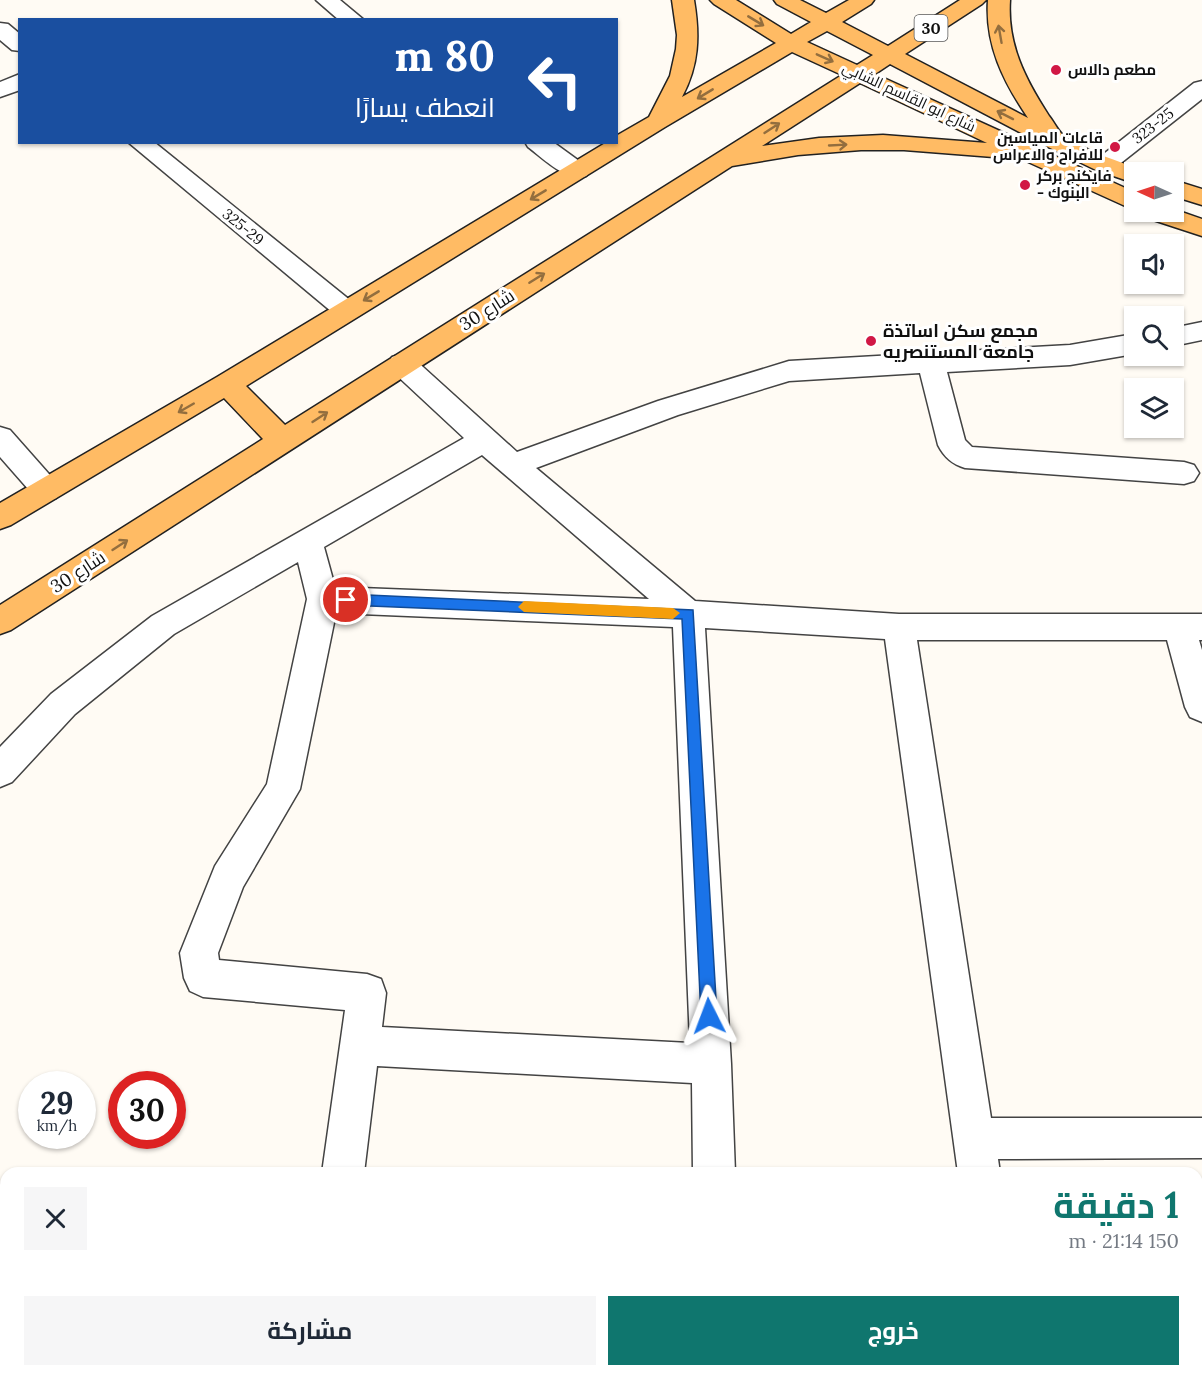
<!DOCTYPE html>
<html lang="ar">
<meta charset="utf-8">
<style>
body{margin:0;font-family:Lora,Cairo,serif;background:#f6f6f7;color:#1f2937;direction:rtl;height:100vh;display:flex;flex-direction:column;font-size:22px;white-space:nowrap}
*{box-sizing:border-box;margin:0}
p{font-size:20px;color:#747a83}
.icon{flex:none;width:33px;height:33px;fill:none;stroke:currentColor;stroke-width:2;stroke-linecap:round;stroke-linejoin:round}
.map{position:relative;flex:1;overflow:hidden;direction:ltr}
.details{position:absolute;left:0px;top:1167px;width:1203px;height:210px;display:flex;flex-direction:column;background:#fff;border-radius:18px 18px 0 0;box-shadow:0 2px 4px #0004;direction:rtl}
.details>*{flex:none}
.top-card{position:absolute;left:18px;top:18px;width:600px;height:126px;border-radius:0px;box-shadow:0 2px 4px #0004;direction:rtl;background:#1a4fa0;color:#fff;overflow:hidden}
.needle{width:39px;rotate:273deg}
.tools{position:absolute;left:1124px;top:162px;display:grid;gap:12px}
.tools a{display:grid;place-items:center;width:60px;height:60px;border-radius:0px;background:#fff;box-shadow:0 2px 4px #0004;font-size:30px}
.speed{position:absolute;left:18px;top:1071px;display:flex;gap:12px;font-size:30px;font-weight:700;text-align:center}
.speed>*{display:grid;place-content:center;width:78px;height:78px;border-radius:50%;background:#fff;box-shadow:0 2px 4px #0004;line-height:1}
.speed small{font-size:15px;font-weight:400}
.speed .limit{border:9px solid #d22;background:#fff;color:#111}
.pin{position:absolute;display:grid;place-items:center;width:51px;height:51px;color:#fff;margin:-26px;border:3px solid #fff;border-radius:50%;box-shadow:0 2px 6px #0007}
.me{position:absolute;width:66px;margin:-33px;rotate:357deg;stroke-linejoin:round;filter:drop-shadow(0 0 4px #0008)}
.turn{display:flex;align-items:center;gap:21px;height:126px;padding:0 24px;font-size:27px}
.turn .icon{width:78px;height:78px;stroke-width:2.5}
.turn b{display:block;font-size:42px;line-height:51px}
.round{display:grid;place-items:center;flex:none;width:63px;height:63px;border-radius:0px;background:#f6f6f7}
.overview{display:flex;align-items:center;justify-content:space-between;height:102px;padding:0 24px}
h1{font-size:36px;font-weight:700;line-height:45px;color:#0f766e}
.action{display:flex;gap:12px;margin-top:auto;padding:12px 24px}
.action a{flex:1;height:69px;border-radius:0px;background:#0f766e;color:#fff;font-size:24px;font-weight:700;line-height:69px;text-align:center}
.action a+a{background:#f6f6f7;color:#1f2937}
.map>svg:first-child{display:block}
</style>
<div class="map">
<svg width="1202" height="1377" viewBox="0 0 1202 1377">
<rect width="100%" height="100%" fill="#fffbf4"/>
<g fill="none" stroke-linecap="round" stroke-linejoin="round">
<defs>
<path id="minor" d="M316,0H340L364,20H339Z
M0,23L8,24L20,34V51L12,50L0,40Z
M20,74V90L0,97V82Z
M1202,81V99L1112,170L1104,172L1096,170L1092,165L1096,160L1194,83Z
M128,142H154L356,305L360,311L356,317L347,320L338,317Z
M525,142H553L586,166L590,171L586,176C566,182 544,159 528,147Z
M1202,322V340L1173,346V328Z
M1134,334V354L1070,365L947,372L965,440L972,447L1184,462L1194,465L1199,473L1194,481L1184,484L965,468C952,464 944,457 938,445L920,373L789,381L678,415L536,468L695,601L899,614H1202V640H1199L1202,650V722L1190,717L1185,707L1167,640H917L991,1118H1202V1158L998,1159L1000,1173H958L885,639L705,628L731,1064L735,1173H693L692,1083L377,1066L364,1173H322L345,1010L203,997L190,991L184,978L180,953L215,866L267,784L307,599L298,562L174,634L75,714L12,782L0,787V747L51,694L152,616L464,438L392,371L388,364L392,357L402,354L412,357L517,452L658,401L789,361L1070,345ZM482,455L503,473L649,599L335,587L324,547ZM336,613L673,627L690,1043L382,1027L386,993L381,979L367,974L219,960L218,953L243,887L300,789Z
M0,427L10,430L56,482L61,490L56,498L46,501L36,498L0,457Z
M693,1371H737L738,1377H692Z
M986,1371H1030V1377H986Z"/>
<path id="major" d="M672,0H694C700,36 699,65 682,97L776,43L714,4L710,0H736L791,34L811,22L777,4L774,0H800L826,13L849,0H874L871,4L842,22L888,46L960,0H986L982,4L905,54L1028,118C1003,81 985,45 988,0H1010C1007,44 1025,79 1049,116C1054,122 1059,133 1066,138C1089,152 1117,161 1143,170L1144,172H1134V183L1096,170L1046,146L890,64L875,74L1134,192V210L1015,156L1006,158L904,150H861L798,155L732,166L11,630L0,634V605L263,439L224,398L11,525L0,529V503L217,377L607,142H616V136L649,117L670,76L676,49L677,35ZM827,31L873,55L857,65L807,42ZM792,52L842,75L285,425L246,386L665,127ZM860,83L987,143L883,135L819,138L762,146Z
M1173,180L1202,189V205L1173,196Z
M1173,209L1202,219V236L1147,218L1144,212H1173Z"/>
</defs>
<use href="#minor" stroke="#434343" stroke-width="3"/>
<use href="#major" stroke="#212121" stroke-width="3"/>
<use href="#minor" fill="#fff" fill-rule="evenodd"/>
<use href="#major" fill="#ffbb64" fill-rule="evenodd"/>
</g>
<defs><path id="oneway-shaft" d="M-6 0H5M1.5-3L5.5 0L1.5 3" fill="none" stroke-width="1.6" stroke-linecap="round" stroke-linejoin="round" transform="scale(1.5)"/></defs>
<g stroke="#936e3e">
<use href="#oneway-shaft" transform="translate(756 21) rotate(31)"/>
<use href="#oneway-shaft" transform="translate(1000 34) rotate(-100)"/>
<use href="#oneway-shaft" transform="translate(825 58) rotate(24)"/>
<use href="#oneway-shaft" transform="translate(705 94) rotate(149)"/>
<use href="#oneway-shaft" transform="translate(1005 115) rotate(-153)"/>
<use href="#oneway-shaft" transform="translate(772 128) rotate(-33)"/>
<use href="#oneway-shaft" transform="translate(838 145) rotate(-3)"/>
<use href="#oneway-shaft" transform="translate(538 195) rotate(149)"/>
<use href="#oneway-shaft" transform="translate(537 278) rotate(-32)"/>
<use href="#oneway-shaft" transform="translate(371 296) rotate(149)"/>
<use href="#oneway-shaft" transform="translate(186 408) rotate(150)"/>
<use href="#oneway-shaft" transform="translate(320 417) rotate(-33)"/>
<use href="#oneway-shaft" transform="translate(120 545) rotate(-33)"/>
</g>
<path fill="#1a73e8" stroke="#114b97" stroke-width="1.5" d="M346,594L693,610L717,1016L715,1022L709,1024L703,1022L701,1016L682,619L346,605L339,600Z"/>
<path fill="#f59e0b" d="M524,601L673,608L680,613L673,619L524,612L518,607Z"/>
<g fill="#d11845" stroke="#fff" stroke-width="2">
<circle cx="1056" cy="70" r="6"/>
<circle cx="1115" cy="147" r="6"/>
<circle cx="1025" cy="185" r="6"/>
<circle cx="871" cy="341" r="6"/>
</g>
<g text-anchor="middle" stroke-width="6" stroke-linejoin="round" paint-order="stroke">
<g font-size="15" font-weight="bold" fill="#101010" stroke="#fff" text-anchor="start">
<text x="1068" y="75">مطعم دالاس</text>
<text x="1103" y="143" text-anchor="end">قاعات المياسين<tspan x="1103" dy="17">للافراح والاعراس</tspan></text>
<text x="1037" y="181">فايكنج بركر<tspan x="1037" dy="17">- البنوك</tspan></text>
</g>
<g font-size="15" fill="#101010" stroke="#fff">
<text transform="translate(909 97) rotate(25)" y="5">شارع ابو القاسم الشابي</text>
<text transform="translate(1153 126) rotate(-38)" y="5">323-25</text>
<text transform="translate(243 227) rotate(39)" y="5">325-29</text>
</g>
<rect fill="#fff" stroke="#585858" stroke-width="1.5" x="914.5" y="15" width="33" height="26" rx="4.5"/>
<g font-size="16" font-weight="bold" fill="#101010">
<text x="931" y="34">30</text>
</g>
<g font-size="18" fill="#101010" stroke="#fff">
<text transform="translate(487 310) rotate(-32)" y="6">شارع 30</text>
<text transform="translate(78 572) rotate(-33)" y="6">شارع 30</text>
</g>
<g font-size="18" font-weight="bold" fill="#101010" stroke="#fff" text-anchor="start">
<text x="883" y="337">مجمع سكن اساتذة<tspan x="883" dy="21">جامعة المستنصريه</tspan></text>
</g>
</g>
</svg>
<div class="tools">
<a><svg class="needle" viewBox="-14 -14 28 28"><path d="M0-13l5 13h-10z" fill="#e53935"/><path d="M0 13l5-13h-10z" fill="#747a83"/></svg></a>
<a><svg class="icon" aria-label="sound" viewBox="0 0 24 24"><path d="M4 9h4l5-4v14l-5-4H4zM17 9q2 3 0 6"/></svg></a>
<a><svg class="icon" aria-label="search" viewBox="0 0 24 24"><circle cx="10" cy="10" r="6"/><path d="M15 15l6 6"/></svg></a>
<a><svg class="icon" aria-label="layers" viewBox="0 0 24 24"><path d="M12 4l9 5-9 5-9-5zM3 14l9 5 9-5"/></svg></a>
</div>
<div class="speed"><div>29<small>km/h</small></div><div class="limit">30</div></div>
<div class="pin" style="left:346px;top:600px;background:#d93025"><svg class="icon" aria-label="arrive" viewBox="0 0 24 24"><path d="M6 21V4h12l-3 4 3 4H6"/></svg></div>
<svg class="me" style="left:709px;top:1016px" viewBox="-20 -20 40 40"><path d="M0-17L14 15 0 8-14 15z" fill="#1a73e8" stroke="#fff" stroke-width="4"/></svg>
<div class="top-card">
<div class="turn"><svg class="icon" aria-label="left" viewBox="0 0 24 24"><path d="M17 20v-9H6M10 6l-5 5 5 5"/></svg><div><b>80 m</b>انعطف يسارًا</div></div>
</div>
<section class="details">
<div class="overview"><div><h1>1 دقيقة</h1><p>150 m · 21:14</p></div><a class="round"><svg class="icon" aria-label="close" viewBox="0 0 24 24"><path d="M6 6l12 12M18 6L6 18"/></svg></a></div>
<div class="action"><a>خروج</a><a>مشاركة</a></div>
</section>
</div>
